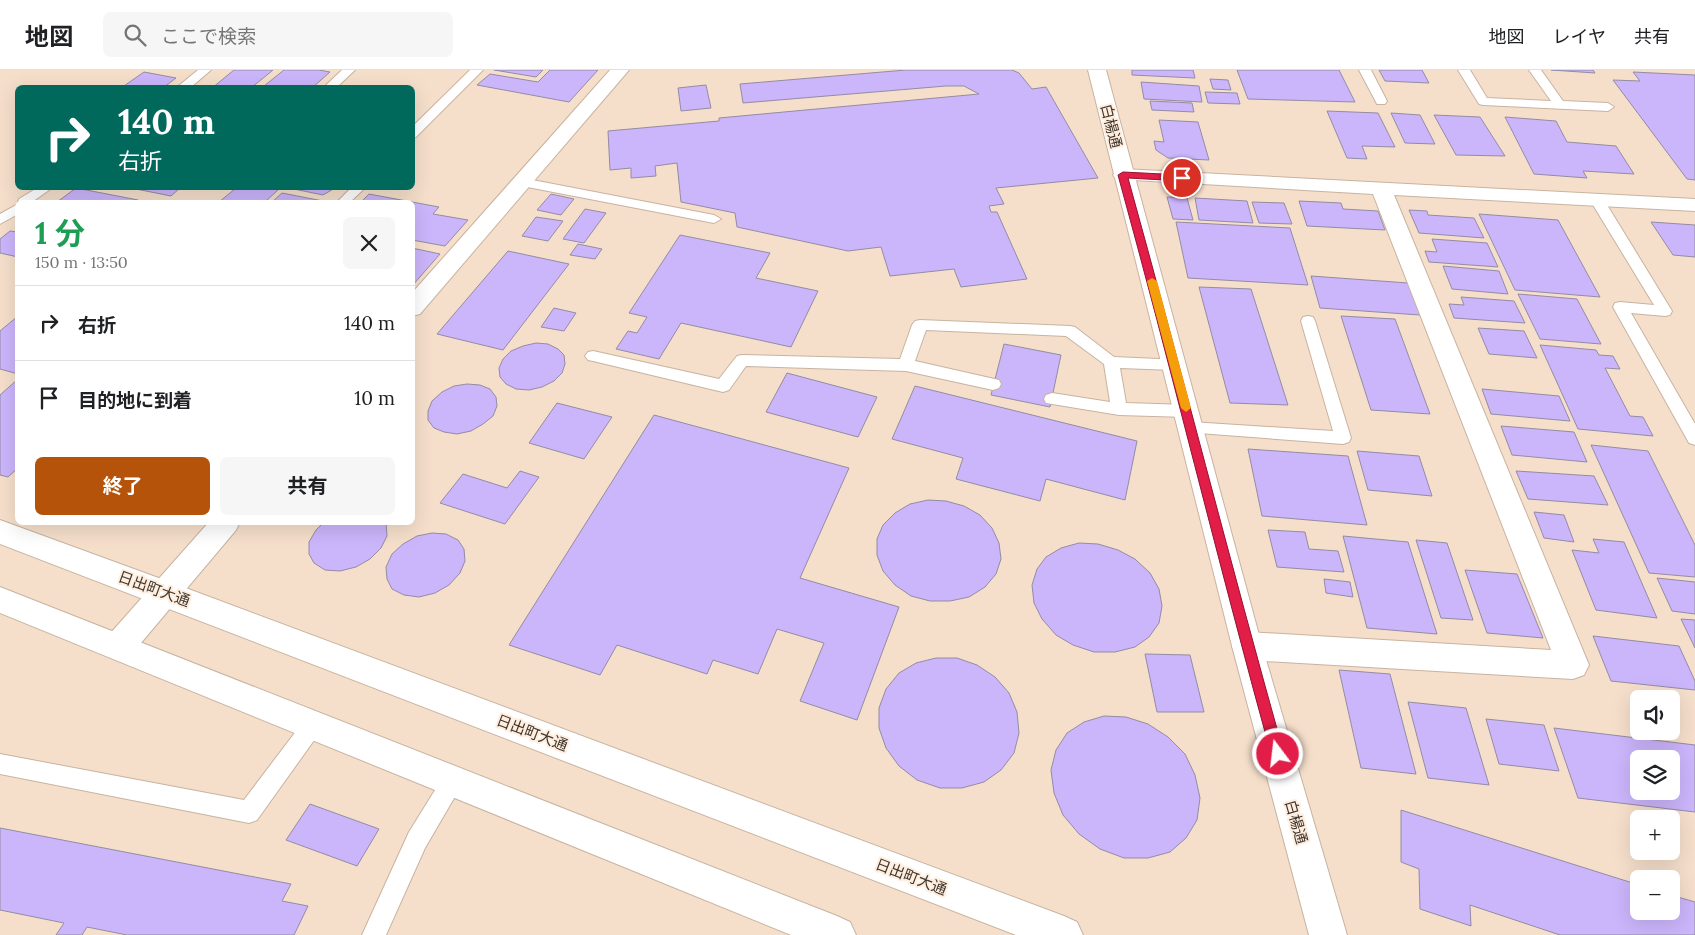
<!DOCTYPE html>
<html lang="ja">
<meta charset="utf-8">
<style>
body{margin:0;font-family:Lora,"Noto Sans JP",serif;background:#f6f6f6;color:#202124;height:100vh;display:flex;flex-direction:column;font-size:19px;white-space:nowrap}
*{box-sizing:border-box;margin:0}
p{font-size:16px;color:#757577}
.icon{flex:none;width:28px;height:28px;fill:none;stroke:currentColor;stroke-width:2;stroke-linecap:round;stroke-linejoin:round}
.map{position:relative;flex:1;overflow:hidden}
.sheet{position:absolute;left:15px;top:130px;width:400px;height:325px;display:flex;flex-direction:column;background:#fff;border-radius:8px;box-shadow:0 5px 20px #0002}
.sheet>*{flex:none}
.guide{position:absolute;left:15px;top:15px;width:400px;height:105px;border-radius:8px;box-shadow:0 5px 20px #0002;background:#00695c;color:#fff;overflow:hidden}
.tools{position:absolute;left:1630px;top:620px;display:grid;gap:10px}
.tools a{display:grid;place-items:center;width:50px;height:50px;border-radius:8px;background:#fff;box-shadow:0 5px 20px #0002;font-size:25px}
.pin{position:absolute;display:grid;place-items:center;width:42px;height:42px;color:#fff;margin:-21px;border:2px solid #fff;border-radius:50%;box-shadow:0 1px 5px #0007}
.me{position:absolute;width:55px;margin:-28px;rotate:345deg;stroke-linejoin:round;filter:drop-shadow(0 0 4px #0008)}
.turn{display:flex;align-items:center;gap:18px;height:105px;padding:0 20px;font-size:22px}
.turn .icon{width:65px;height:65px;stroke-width:2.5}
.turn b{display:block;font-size:35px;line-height:42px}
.round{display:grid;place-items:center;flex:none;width:52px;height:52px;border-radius:8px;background:#f6f6f6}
.headline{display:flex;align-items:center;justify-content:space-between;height:85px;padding:0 20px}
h1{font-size:30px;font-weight:700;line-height:38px;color:#1e9e55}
.cta{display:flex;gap:10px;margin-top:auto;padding:10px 20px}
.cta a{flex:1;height:58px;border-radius:8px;background:#b45309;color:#fff;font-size:20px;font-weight:700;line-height:58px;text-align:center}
.cta a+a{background:#f6f6f6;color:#202124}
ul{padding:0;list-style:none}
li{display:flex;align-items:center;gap:15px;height:75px;padding:0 20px;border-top:1px solid #e0e0e0}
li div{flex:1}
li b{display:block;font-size:19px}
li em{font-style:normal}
header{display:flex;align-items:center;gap:30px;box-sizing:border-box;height:70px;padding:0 25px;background:#fff;border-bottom:1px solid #e0e0e0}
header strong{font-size:24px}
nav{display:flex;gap:28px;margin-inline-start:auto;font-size:18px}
.search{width:350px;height:45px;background:#f6f6f6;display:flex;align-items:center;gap:12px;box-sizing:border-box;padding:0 18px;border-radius:8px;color:#757577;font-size:19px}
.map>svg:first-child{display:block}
</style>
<header>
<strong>地図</strong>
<div class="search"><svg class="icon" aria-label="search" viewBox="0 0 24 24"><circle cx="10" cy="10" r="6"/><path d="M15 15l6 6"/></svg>ここで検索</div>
<nav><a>地図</a><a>レイヤ</a><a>共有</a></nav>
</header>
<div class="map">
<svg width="1695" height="865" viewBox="0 0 1695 865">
<rect width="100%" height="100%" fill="#f5dfcb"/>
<path fill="#cbb5fb" stroke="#938ca3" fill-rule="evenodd" d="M234,0H273L251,18H212Z
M284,0H319L330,2L312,18L264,16Z
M494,0H543L536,7Z
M550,0H598L569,32L477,15L490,4L538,12Z
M906,0H1012L1019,3L1032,19L1046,17L1098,108L996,118L1004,134L989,136L991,142H997L1027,209L961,217L954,199L890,206L881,177L848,181L737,157L735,143L681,132L677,93L655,96L656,106L631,108V98L610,100L608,61L719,51V48L979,24L964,16H946L743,33L740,14Z
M1132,0H1193L1195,8L1132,5Z
M1237,0H1339L1355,32L1248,29Z
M1379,0H1422L1429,13L1385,11Z
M1551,0H1593L1595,3Z
M144,2L176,8L163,18H121Z
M1633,2L1695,5V110L1687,109L1613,10L1640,11Z
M1210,9L1228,10L1231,20L1213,19Z
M1141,12L1199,16L1202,32L1144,29Z
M706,15L711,38L681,41L678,18Z
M1205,22L1237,23L1240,34L1208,33Z
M1150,31L1192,33L1194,42L1152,40Z
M1327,41L1378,43L1395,77L1362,76L1367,89L1347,88Z
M1391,43L1420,45L1435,74L1405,73Z
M1434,45L1480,47L1505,86L1456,85Z
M1505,47L1556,51L1567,72L1616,76L1634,104L1583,101L1587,108L1534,104Z
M1159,50L1198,52L1209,90L1168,88L1156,80L1154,71L1164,72Z
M76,118L138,130L135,132H57Z
M131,118H180L171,126Z
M236,118H270L279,119L265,132H219Z
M289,118H335L323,125Z
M282,123L328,132H272Z
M369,124L439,137L433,144L468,150L445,176L412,170V132H361Z
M551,124L574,129L561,145L537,140Z
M1167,127L1187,128L1193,150L1173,149Z
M1195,128L1247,131L1253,153L1199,150Z
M1299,131L1341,133L1343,139L1378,141L1385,160L1307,156Z
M1252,132L1284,133L1292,154L1259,153Z
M585,139L606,143L584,173L563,169Z
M1409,140L1427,141L1428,145L1474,148L1484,168L1419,163Z
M1479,144L1558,150L1600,227L1515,220Z
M536,147L563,151L548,171L522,166Z
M1176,152L1290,158L1308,215L1188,208Z
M1651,152L1695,155V187L1673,185Z
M10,161L18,162V187L0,183V169Z
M680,165L770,183L756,208L818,221L791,277L681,253L659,289L616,279L628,261L637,263L647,247L629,243Z
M1432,169L1487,173L1498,197L1429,192L1425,181L1437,182Z
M578,174L602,179L595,189L570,185Z
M412,178L440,184L412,216Z
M508,181L569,194L503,280L437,264Z
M1443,196L1499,201L1508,224L1452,219Z
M1311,206L1408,213L1420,245L1320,238Z
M1199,217L1251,219L1288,335L1230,333Z
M1518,224L1577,229L1601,274L1540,269Z
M1461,227L1514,231L1525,253L1454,248L1449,234L1464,235Z
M554,238L576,243L564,261L541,257Z
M18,246V304L0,299V261Z
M1341,246L1395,249L1430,344L1371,340Z
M1478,258L1524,261L1537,288L1489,284Z
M536,273L548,274L558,279L564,285L565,294L562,303L554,311L542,317L529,320L516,319L506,314L500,307L499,298L503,289L511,281L523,276Z
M1004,274L1061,285L1050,337L991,325Z
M1540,275L1596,280L1599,285L1613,286L1620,299L1605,298L1630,346L1643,347L1653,366L1578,359Z
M787,303L877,327L858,367L766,342Z
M18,309V398L8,407L0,405V325Z
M467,314L480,315L490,319L496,327L497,336L493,346L483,354L471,361L457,364L444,362L434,358L428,350V341L432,331L442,322L454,316Z
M915,316L1137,371L1125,430L1046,409L1040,431L956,409L963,388L892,369Z
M1482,319L1559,326L1570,351L1491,344Z
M557,333L612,347L584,389L529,373Z
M654,345L849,398L800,508L899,537L857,650L800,631L824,573L777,559L758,604L713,590L707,604L617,575L600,605L509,575Z
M1501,356L1574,362L1587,392L1512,385Z
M1591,375L1648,381L1695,475V507L1649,503Z
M1248,379L1348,386L1367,455L1262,446Z
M1357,381L1419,386L1432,426L1368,420Z
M520,401L539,407L505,454L440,433L463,404L507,418Z
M1516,401L1594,406L1608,435L1528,429Z
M928,430L946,431L964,436L980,445L992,458L999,473L1001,489L996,504L985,517L969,527L950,531H930L911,526L895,515L883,501L877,485V469L883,455L895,443L910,434Z
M1534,442L1564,445L1574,472L1544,468Z
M324,452H386L387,466L381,478L370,489L356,497L340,501L325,500L314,493L309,484V472L316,460Z
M1268,460L1305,462L1309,479L1338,481L1344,502L1277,497Z
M432,463L446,464L458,470L464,479L465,491L460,503L449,515L435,523L419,527L404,525L392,519L387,509L386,497L392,484L403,474L417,466Z
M1343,466L1408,472L1437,564L1367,558Z
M1593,469L1624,472L1657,548L1596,540L1572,480L1599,483Z
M1416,470L1447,473L1473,550L1441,548Z
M1079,473L1098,474L1118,480L1135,489L1150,503L1159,519L1162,536L1159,553L1149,567L1135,577L1115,582H1094L1073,575L1056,565L1042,549L1034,533L1032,515L1037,499L1046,487L1061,478Z
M1465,500L1517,504L1543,568L1487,563Z
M1657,508L1695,512V544L1672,541Z
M1324,509L1350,512L1353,527L1326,523Z
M1681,549L1695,550V578Z
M1593,566L1679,576L1695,611V620L1611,611Z
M1145,584L1190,585L1204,642H1157Z
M936,588H957L977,595L995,607L1009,623L1017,642L1019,663L1014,683L1001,700L984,712L962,718H940L917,710L899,696L886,678L879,658V638L886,619L899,603L916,593Z
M1339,600L1390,604L1416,704L1361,698Z
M1408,632L1466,638L1489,715L1428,708Z
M1104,646L1126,647L1148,654L1168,667L1185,684L1195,705L1200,728L1197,750L1186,768L1170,782L1148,788H1124L1100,779L1079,764L1063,745L1054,723L1051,700L1056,680L1067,663L1084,652Z
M1486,649L1544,655L1559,701L1499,694Z
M1554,658L1695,675V742L1578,728ZM1639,689H1671V721H1639Z
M310,734L379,759L357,796L286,770Z
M1401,740L1639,815V841H1671V825L1695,832V865H1560L1470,835L1471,856L1420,839L1419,799L1401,792Z
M0,758L291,814L282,831L308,836L294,865H127L87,857L82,865H56L64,853L0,840Z"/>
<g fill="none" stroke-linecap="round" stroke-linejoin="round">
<defs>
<path id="lane" d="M198,0H211L190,18H176Z
M342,0H355L336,18H323Z
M470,0H483L416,67L412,68V57Z
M1359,0H1371L1387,31L1385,34H1377Z
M1458,0H1470L1487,28L1551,31L1529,0H1541L1563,31L1608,33L1614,37L1608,41L1483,35L1479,34Z
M522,108L714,145L721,149L714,153L517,115L515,112Z
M37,118H52L32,132H18L19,129Z
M351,118H365L350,132H337Z
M1597,126L1604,130L1672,241L1670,245L1665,246L1631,243L1695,354V375L1689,373L1613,237L1615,233L1620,232L1654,235L1590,130Z
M18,134V144L0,154V144Z
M1308,246L1313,247L1315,251L1351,368L1349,372L1343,374L1185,362L1183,358L1185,354L1191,352L1333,361L1301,251L1303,247Z
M920,250L1070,256L1075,257L1114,287L1181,290L1183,294L1181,298L1175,300L1120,298L1126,333L1187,335L1193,337L1195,341L1193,345L1187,347L1119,345L1046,333L1044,329L1046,325L1052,323L1110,332L1104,294L1066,266L926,260L915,291L999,310L1001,314L999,318L993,320L906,301L746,296L729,320L723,322L593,291L588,290L585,286L588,282L593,281L719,309L737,286L742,285L900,289L912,255L915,251Z
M313,645L320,648L323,655L320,662L257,750L249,753L0,704V684L244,730L306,648Z
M453,701L461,704L464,711L425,778L386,865H362L409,762L445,704Z"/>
<path id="street" d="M610,0H629L420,244L412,246V223Z
M1123,99L1695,129V141L1394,125L1589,595L1584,605L1573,609L1247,590L1236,586L1232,576L1236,566L1247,562L1551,580L1373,124L1116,109L1113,105L1116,101Z
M209,452H240L236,460L130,586L119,590L108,586L104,576L108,566Z"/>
<path id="secondary" d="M1088,0H1106L1262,576L1347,865H1309L1232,576Z
M0,450L175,514L1064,846L1077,852L1083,865H1016L0,474Z
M0,517L837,846L850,852L856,865H791L0,543Z"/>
</defs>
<use href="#lane" stroke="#c8b3a0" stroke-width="2"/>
<use href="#street" stroke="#c8b3a0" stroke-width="2"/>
<use href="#secondary" stroke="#c8b3a0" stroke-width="2"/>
<use href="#lane" fill="#fff" fill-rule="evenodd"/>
<use href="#street" fill="#fff" fill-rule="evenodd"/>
<use href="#secondary" fill="#fff" fill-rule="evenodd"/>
</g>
<path fill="#e11d48" stroke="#92132f" d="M1123,102L1182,105L1186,108L1182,111L1128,108C1181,299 1230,492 1284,684L1282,689L1278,691L1273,689L1271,684C1218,492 1171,297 1118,105Z"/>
<path fill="#f59e0b" d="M1152,208L1157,211L1191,338L1186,342L1181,338L1147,211Z"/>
<g text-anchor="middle" stroke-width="4" stroke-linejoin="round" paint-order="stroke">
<g font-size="15" fill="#3e362e" stroke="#ffeddd">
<text transform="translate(1111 56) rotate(76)" y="5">白楊通</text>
<text transform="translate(154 519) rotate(20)" y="5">日出町大通</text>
<text transform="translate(532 663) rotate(21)" y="5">日出町大通</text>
<text transform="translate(1296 752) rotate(74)" y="5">白楊通</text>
<text transform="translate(911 807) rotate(21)" y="5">日出町大通</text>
</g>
</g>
</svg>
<div class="tools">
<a><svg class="icon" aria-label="sound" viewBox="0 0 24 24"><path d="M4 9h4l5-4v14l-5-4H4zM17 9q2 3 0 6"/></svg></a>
<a><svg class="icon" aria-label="layers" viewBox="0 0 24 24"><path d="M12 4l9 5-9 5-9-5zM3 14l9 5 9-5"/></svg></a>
<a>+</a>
<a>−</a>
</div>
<div class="pin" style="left:1182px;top:108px;background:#d93025"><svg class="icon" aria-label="arrive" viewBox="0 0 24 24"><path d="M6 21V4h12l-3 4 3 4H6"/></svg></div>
<svg class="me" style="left:1278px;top:684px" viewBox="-20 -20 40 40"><circle r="17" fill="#e11d48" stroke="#fff" stroke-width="3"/><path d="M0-11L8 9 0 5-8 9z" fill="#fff"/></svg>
<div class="guide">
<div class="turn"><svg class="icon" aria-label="right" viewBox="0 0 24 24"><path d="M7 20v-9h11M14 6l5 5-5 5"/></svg><div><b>140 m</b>右折</div></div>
</div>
<section class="sheet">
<div class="headline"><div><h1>1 分</h1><p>150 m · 13:50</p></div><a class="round"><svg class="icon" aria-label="close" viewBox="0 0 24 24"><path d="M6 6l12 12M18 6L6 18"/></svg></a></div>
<ul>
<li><svg class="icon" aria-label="right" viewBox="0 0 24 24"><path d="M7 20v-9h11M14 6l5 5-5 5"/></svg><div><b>右折</b></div><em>140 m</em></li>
<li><svg class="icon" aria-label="arrive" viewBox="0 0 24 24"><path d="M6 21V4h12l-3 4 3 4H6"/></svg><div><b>目的地に到着</b></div><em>10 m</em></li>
</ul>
<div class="cta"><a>終了</a><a>共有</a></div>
</section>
</div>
